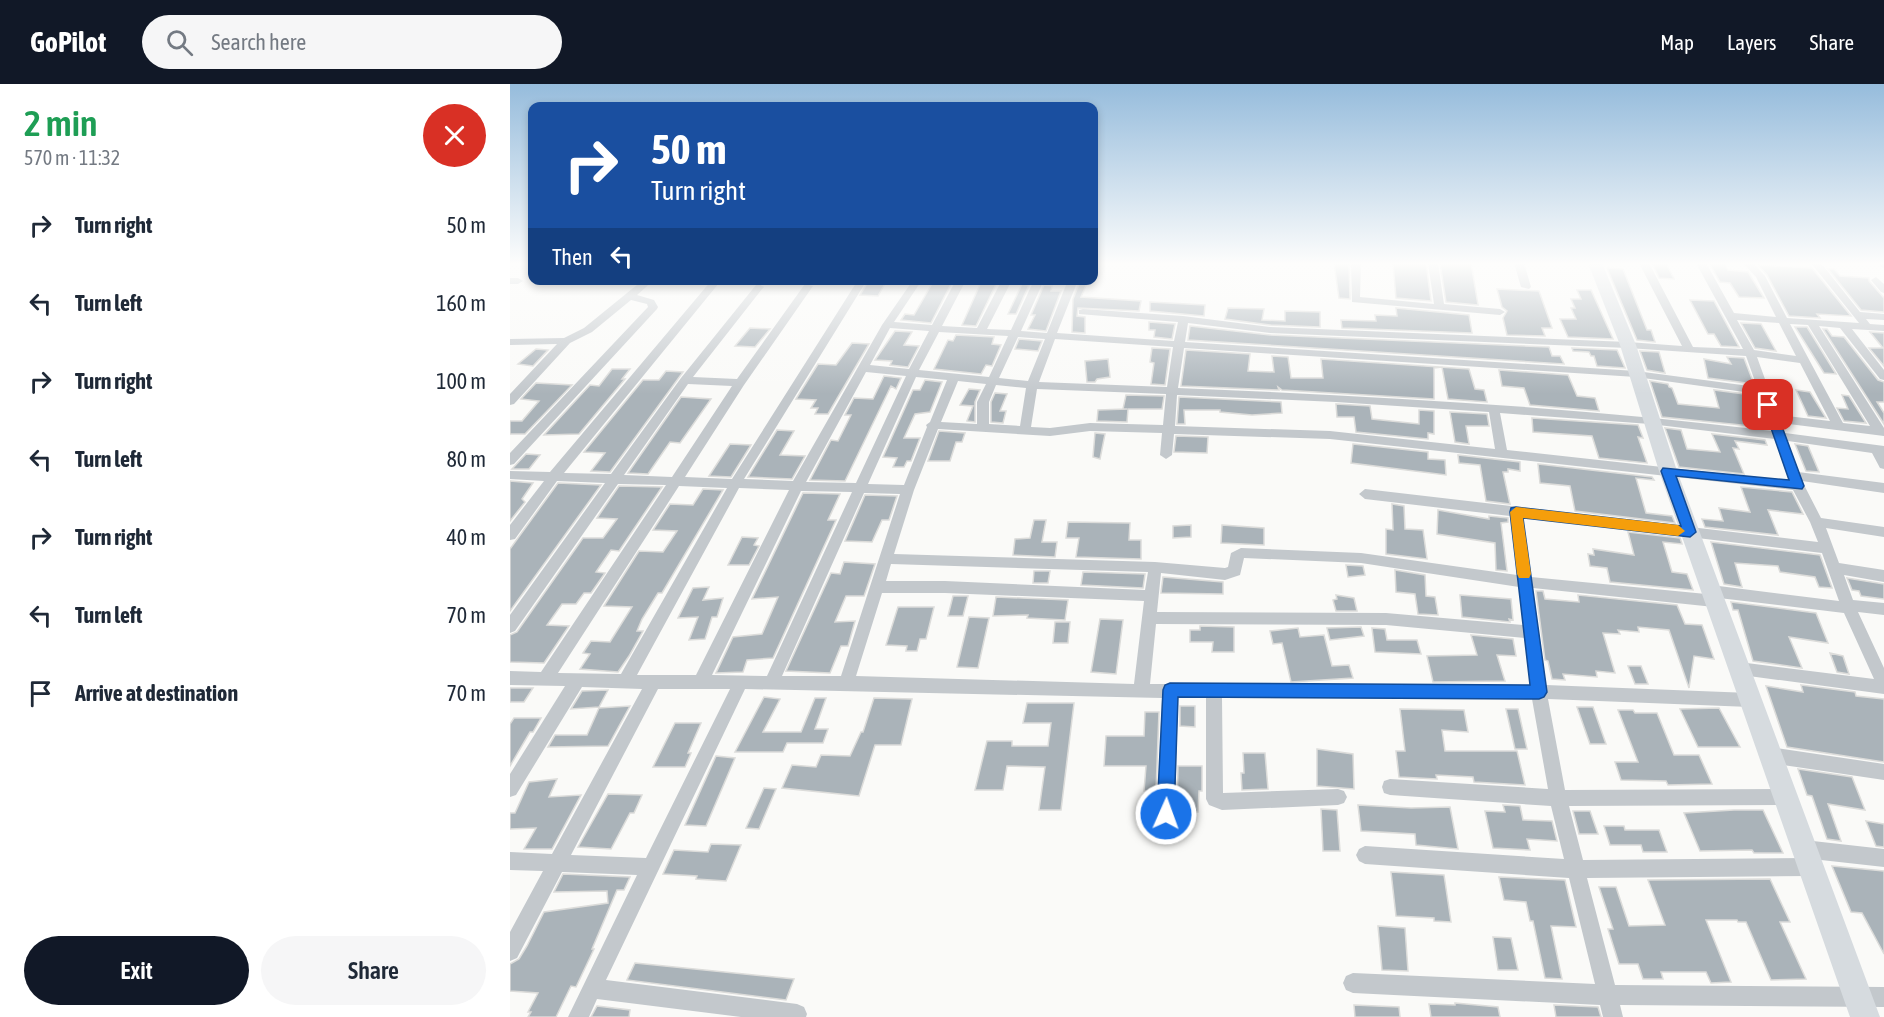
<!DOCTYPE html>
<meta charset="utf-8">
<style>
body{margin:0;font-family:"Asap Condensed",sans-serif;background:#f6f6f7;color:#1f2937;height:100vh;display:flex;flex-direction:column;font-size:22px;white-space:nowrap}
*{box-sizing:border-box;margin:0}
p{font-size:20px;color:#747a83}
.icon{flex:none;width:33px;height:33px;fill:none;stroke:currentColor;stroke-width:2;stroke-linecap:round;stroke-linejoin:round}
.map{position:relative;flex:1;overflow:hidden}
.drawer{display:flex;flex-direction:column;background:#fff;width:510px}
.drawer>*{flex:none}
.hud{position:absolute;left:18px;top:18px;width:570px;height:183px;border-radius:12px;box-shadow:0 3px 9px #0003;background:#1a4fa0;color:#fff;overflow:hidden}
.pin{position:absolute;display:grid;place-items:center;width:51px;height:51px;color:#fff;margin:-26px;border-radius:12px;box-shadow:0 3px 9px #0006}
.me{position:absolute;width:66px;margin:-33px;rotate:2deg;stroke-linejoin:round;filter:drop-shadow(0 0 4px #0008)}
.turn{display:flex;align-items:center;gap:21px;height:126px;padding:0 24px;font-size:27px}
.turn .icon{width:78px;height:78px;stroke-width:2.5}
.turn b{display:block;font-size:42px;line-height:51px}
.then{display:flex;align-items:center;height:57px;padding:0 24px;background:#0003;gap:12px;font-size:22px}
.round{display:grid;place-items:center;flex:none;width:63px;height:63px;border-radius:32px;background:#f6f6f7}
.overview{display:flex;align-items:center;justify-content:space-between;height:102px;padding:0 24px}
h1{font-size:36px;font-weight:600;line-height:45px;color:#1e9e55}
.button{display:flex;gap:12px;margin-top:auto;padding:12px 24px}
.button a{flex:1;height:69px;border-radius:36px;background:#111827;color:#fff;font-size:24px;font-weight:600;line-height:69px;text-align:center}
.button a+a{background:#f6f6f7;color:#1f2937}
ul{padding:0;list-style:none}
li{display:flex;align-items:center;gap:18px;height:78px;padding:0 24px}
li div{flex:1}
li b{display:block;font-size:22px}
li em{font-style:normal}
header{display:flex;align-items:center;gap:36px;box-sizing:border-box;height:84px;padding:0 30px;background:#111827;color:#fff}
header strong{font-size:28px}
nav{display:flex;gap:33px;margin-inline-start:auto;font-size:21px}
.search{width:420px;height:54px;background:#f6f6f7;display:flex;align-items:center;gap:15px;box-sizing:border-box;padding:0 21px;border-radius:33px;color:#747a83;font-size:22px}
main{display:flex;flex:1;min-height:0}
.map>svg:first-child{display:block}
</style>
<header>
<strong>GoPilot</strong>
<div class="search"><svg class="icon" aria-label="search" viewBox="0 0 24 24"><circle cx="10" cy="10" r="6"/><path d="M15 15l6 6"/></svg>Search here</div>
<nav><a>Map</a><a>Layers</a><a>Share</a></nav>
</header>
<main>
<section class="drawer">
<div class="overview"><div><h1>2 min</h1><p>570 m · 11:32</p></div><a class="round" style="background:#d93025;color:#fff"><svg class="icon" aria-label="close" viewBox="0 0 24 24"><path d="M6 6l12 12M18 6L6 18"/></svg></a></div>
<ul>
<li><svg class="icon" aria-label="right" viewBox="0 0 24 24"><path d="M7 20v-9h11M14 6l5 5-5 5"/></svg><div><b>Turn right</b></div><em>50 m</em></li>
<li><svg class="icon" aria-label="left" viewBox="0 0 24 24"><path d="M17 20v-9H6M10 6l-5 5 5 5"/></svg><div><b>Turn left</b></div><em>160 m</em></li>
<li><svg class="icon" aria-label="right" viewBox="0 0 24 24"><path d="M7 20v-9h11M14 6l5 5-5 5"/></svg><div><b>Turn right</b></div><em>100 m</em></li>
<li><svg class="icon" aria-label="left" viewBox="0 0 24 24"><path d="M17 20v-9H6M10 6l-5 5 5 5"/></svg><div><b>Turn left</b></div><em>80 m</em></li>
<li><svg class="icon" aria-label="right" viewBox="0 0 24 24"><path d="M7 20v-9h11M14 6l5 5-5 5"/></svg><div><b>Turn right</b></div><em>40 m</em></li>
<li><svg class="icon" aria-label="left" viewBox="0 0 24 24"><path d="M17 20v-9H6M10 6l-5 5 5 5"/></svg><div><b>Turn left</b></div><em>70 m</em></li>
<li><svg class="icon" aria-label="arrive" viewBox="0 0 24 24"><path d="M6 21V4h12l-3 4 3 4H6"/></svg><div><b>Arrive at destination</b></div><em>70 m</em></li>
</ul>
<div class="button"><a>Exit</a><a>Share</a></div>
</section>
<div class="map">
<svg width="1374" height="933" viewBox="0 0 1374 933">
<rect width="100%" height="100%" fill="#fafaf8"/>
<path fill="#aab3b9" stroke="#dcdcda" stroke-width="1.5" d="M824,179H839L840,215L829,214Z
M883,179H916L921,217L886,214Z
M930,179H961L968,221L936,218Z
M1142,179H1156L1164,195L1149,194Z
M1199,179H1214L1218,186L1238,188L1254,214L1229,213L1220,199L1210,198Z
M1248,181L1302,184L1341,232L1307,230L1310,234L1279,232L1257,191Z
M1097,184L1113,185L1137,246H1141L1145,258L1127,256Z
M1318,185H1324L1330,192L1359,194V197L1374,214V228L1351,226Z
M359,196H377L368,212L350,211Z
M472,196H488L466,242L452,241Z
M427,197L442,198L421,239L391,236L395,230L404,231L423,198Z
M570,198L577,199L571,213L631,217L629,227L568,224L567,232L575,233V249L562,248L563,215Z
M512,200L519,201L506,230H498Z
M534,201L542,202L541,207H551L536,247L518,245L525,231H521Z
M987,205L1029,207L1042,244H1032L1035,252L997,251L993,234L997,227L992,223Z
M1067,206H1081L1103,255L1058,253L1050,235H1066L1061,224H1065L1061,215H1071Z
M1180,216L1204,217L1229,263L1211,262L1204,250H1198Z
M640,218L695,221L694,232L640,227Z
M718,224L754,225L752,236L775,237V227L810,228V243L760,241L715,235Z
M886,224L959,231L962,249L832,244L831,236L866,237L865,231L887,232Z
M639,238L665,240L662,255L644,253L645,246H639Z
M1231,239L1251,240L1266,267L1245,264Z
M680,242L760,251L1039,263L1042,272H1050L1054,280L678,256Z
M1285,243H1297L1326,290L1314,289Z
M240,244L260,245L245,263L225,262Z
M1313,245H1317L1322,252L1334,253L1368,296L1374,298V318H1367L1374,329V340Z
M385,247L402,248L394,261L409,262L398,283L380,281L382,277L365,276Z
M1360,248L1374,249V282L1359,264H1373Z
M446,251L484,253L482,260L491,261L482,282L476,281L471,290L424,285L438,256L443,257Z
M509,255L532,257L528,267L505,265Z
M342,259L359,260L318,330H305L308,324H301L306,316L286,315L308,280L326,281Z
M642,264L660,265L655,301L641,300L644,279L640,278Z
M1062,264L1107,266L1115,284L1087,282L1084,272H1081L1079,268L1063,267Z
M26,265L38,266L23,282L8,280Z
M676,266L740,270L738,287L764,288L762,272L778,273L781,294H813L811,275L959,285L965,305L974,306L977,318L938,315L932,283L924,284V315L772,306L768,303L769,306L671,302Z
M1130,267L1149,268L1155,289L1137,286Z
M1217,273L1234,274L1244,300L1198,294L1194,275L1221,280Z
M598,275L600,293L587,295L585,298H577L575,277Z
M102,285H120L112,295H115L69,350L34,351L80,301L89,302Z
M989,286L1058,291L1067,312L1085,314L1089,327L1020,321L1014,304L992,302Z
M156,287L173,288L100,388L81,387L95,369L74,368L133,296H149Z
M374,292L391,294L386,305L381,302L335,397L300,396L321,356L328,357L341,331H335L344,314L363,315Z
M415,296L432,298L420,328L405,330L394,354H410L401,377H397L394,383H383L387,374L373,373L403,306H410Z
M1140,297L1158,300L1159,303L1162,304L1168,320L1209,324L1204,306L1242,311L1251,343L1152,333Z
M26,299L62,301L15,350H0V337H12L29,317L11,315Z
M459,305L470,306L465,318V338L457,337L463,322L450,321Z
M1286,306L1300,308L1316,334L1298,332Z
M485,309L497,310L490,327H496L493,339L481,338V318Z
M616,311L654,312L652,325H618L617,338L587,337L588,326L617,325H613Z
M1332,311L1339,312L1356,339L1334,337L1327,324L1338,325Z
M171,313L201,315L170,359L160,358L138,390L118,389Z
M669,313L771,318L772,329L742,331L710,328V326H674L675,340H667Z
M826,320L860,322L862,335L909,340V326L924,327V350L918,349V355L846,348L844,333H827Z
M940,328L977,330L979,342H956L959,360L945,358Z
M1022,334L1128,341L1133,354L1128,353L1137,379L1089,374L1082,352L1023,348Z
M1155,344L1171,346L1177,365L1210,368L1202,350L1255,356L1257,361L1225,357L1229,365L1223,364L1234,390L1169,383Z
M267,346L284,347L270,371L295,372L282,395L238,393Z
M429,347L455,349L452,358H446L440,377H418Z
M585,349L595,350L590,375L583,373Z
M666,352L698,353L697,369L664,368Z
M220,360L241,361L221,393L199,392Z
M843,360L918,368V375L935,376L936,391L841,379Z
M1285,360L1298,362L1309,388L1296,387Z
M16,370L30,371L19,385H2Z
M948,371L1010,378V387L998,385V388H993L1000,420L976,417L970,381L949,379Z
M1028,380L1142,393L1144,396L1126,394L1136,429L1162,432L1165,439L1065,427L1060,402L1030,399Z
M0,397L23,399L12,415L15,418L0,437Z
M48,399L91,401L0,527V465Z
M109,402L152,403L109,467L101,466L86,488L95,489L81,509H74L66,520H52L37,541L59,542L34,579L0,578V551L7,548L73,454H93L107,435L87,434Z
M1231,403L1282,408L1293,430L1258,426L1268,451L1195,443L1192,435L1213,437L1209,424L1240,428Z
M193,405L213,406L152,509H148L132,535L127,547H133L119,572L108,588L70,585L80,570L73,569L81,557L100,558L122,523L94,522L129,467L153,468L167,447L143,446L160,420L183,421Z
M293,409L330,410L318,436H326L263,574L237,576L233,588L206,589L223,553L252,550L268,513L242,515Z
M355,411L387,412L379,436H372L362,458L335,457Z
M882,420L894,422L895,445L913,446L917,475L876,470V445L883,446Z
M928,426L979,435V432L998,434V438L991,439L997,487L986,486L985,459L927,450Z
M524,436H536L532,458H547L545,473L503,471L505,455L520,454Z
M558,438L620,439L619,456H631V475L566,473L569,454H556Z
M681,441V453L663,454V442Z
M712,441L754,444V461L711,459Z
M1118,448L1170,454L1172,460L1153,458L1162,488L1177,490L1183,506L1100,498L1097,484L1080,482L1078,470L1084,471L1083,465L1124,471Z
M232,453L248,454L244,461L249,462L239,481H218Z
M1201,458L1310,471L1322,504L1309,503L1305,493L1270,488L1268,482L1225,479L1232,503L1214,500Z
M334,478L365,480L354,512H336L325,538L345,537L338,562H331L320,589L276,587L321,489L330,490Z
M836,481L853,482L855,491L838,493Z
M885,486L915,491L916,512L925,513L928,531L908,530L905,510L886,508Z
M524,487H540L538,499H523Z
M573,488L635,490L633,504L571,501Z
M653,493L713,498V510L651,509Z
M1337,494L1374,500V515L1351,512L1349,507L1342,506Z
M199,503L193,516L213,514L207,533H202L195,555L179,556L188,533L168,534L183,504Z
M1026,507H1033L1035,515L1069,518L1068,511L1167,521L1175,540L1192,541L1204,575L1184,572L1179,604L1159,546L1128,543L1129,548L1108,546L1110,550L1093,549L1105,589L1086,587L1087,593L1053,590L1055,596L1042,595L1038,577L1035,576Z
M826,511L844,514L847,527H826L823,516L827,515Z
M950,511L1001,515L1003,536L999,535L1000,538L952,533Z
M443,512H458L453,532H438Z
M486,513L558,516L555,536L517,534L518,531L483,532Z
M1221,518L1306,529L1318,559L1279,553L1292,584L1243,577L1228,526H1223Z
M388,523H424L416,555H410L407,567H396L397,562L376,561Z
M459,533L479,534L468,584L447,583Z
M590,535L613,536L606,590L581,588Z
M545,538H560L558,559H543Z
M690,542L724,543V568H702L703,558H680V546H690Z
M851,543L854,552L820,556L817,544Z
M788,544L790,553L814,551L822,582L839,581L843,594L781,598L772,559L763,560L760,547Z
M862,544L875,545L877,556H907L911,570L865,568Z
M961,551L1003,555L1006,572L987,571L995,597L923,598L917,572L967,571Z
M1320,569L1333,572L1339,590L1327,588Z
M1118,582H1131L1138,600H1125Z
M1291,601L1345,608L1346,612L1374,615V678L1277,663L1256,602L1293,608Z
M0,604H23L14,618H0Z
M98,606L89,623L61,625L72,607Z
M254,613L270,615L253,648H291L305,614H316L305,645H318L313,659H277L273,668H225Z
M364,614L402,615L391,661H365L349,712L272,704L282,681L306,683L311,671L340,672L351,648H353Z
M517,619H564L551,726H529L535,683L497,682L493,706H465L477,657H502V662H538L541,639H513Z
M120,622L98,662L38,663L45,651H77L89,624Z
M670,622H685V643L670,642Z
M1067,623H1083L1096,660H1080Z
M1209,624L1230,663H1188L1170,625Z
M890,625L954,626L958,648L932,646L935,667H1007L1015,701L964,698L963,693L926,691L927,695L889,693L886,667H895Z
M996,625H1008L1017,665H1005Z
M1108,626H1123L1125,629H1147L1164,671H1189L1202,700L1158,701L1156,697L1111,696L1105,678H1128Z
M635,628H649L646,707H634L636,682H594L596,652H634Z
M4,634H31L23,648H20L0,682V640Z
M165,639H191L178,669H181L175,683H143Z
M807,665L843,670L844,705L807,702Z
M733,669H755L758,705L732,706L731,689H734Z
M206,672L225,674L196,742L175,741Z
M668,682H692V707H689L688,728H667Z
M1288,685L1342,693L1355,726L1318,720L1331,757L1317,755L1302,712L1297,711Z
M47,695L39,713L71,711L42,765H14L26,744L0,745V729H5L19,698Z
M254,704L266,705L249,745L236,744Z
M98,710L132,711L124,729H120L101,765L68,763Z
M848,721L901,724L940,723L948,765L906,761L905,750L851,747Z
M993,721L1010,722L1013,736L1042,737L1047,757L1017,755L1020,766L983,764L975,727L995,728Z
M811,725L827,726L830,767H813Z
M1224,726H1253L1273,769H1244L1242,766L1190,767L1174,729Z
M1063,727H1080L1088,750H1069Z
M1356,737L1374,740V763L1366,762Z
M1094,742H1114L1115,746H1149L1157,768H1133L1131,761H1100Z
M201,760L231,761L216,797L186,795L187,792L153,790L164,766L198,768Z
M1322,782L1374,787V870L1352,829L1341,828Z
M881,788L934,791L941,838L924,837V834L886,832Z
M53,790L120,793L114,806H107L82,865H84L66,903L61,902L46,933H18L21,928H18L28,909L0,907V880L9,875L17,862L34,828L98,819L97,807L44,808Z
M989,793L1055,796L1066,843L1041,842L1052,895L1035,894L1023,837H1020L1016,818L994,816Z
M1260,795L1280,838H1270L1296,895L1261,896L1236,838H1228L1227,836H1196L1221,898L1201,899L1196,888H1151L1153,895H1133L1128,880H1109L1098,845H1103L1089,803H1106L1119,842L1155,841L1138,796Z
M868,842L895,844L898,887L872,886Z
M983,853L1001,854L1008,886H988Z
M125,879L284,895L276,916L117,896Z
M945,919L988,923L990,933H921L919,920L945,921Z
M844,921L889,923L890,933H845Z
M1044,921L1088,923L1091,933H1046Z
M87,922L120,926L119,933H81Z"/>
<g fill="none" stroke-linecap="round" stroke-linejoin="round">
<path fill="#c3c8cc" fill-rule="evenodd" d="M841,179H851L850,213L924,220L918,179H928L934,220L990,225L995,228L990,231L842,218Z
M1004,179H1014L1021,203L1019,205L1011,203Z
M1129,179H1139L1183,263L1233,265L1186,179H1196L1224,229L1266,233L1246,193L1233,179H1243L1255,192L1277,234L1349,239L1301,179H1311L1350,228L1374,230V236L1356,235L1360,240L1374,241V247L1342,245L1374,286V296L1370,295L1330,244L1309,242L1374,344V352L1271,339L1275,349L1374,362V385L1370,384L1362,369L1278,357L1288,388L1374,399V409L1292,397L1311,434L1374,443V453L1316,444L1329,479L1374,486V498L1334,491L1343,516L1374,519V531L1348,528L1374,584V610L1224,590L1221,585L1224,580L1229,578L1364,595L1334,529L1209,514L1211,517L1209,521L1204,523L1023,504L1036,601L1240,609L1246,611L1248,616L1246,621L1240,623L1038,615L1055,706L1275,705L1281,707L1284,713L1281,719L1275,721L1059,722L1073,776L1295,774L1288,771L1285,765L1288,759L1294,756L1374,765V783L1302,775L1306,777L1309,783L1306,789L1300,792L1077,794L1105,901L1374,903V923L1110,921L1113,933H1093L1090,921L843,909L836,906L833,899L836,892L843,889L1085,900L1059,794L855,780L849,777L846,771L849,765L855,762L1054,775L1041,722L880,711L874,709L872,703L874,697L880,695L1038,705L1022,615L712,614L713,709L828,705L834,707L837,713L834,719L828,721L712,726L699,721L696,715V614H668L665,730L662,736L656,739L650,736L647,730L652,614L235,605L96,896L287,920L294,923L297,930L296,933H231L87,915L79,933H58L127,791L52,788L7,874L0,877V848L33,787L0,786V768L42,770L132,605L72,603L6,711L0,713V690L55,602L0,601V587L31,588L156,401L108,400L5,547L0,549V531L95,399L47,397L5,455L0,456V441L34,397L0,395V387L40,388L201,197L209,199L54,389L101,390L171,294L246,201L249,200L254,203L252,205L183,293L227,295L295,200L303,202L234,301L175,393L222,395L348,196H357L234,395L283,397L372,241L403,196H412L384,238L422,241L446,196H456L432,242L467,244L492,196H502L477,245L501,246L524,196H534L511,247L537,249L558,196H568L547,249L664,257L668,238L569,230V226L573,225L673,232L760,243L1118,258L1172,262ZM1227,236L1269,239L1286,272L1244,266ZM678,239L760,249L1118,264L1236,272L1247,303L1126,287L675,258ZM1280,240L1298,241L1360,342L1333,339ZM380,244L419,247L399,285L360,281ZM429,248L498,252L479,293L409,286ZM508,253L535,255L518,297L489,294ZM545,255L663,263L657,303L529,298ZM674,264L1126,293L1249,310L1262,347C1065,323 867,312 668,304ZM1247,273L1290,279L1320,337L1268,331ZM356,288L396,292L346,399L296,398ZM406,293L437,296L420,338L416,341L417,343L394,401L358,400ZM448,297L476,300L467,318V340L431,338ZM178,300L222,302L162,393L114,391ZM486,301L516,304L510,342L479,340V318ZM527,305L656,310L653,341L580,339L540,344L521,343ZM667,311L826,318L979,328L985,365L820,347L665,342ZM990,329L1140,340L1265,355L1279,397L997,366ZM428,345L540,352L580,347L652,349L650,371L656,375L662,371L664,350L820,355L1283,406L1300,438L1308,458L855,405L849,410L855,415L1000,432L1007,491L851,469L731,464L721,469L718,483L715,484L645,478L384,470L404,406ZM169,402L217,404L111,590L48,589ZM229,404L279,406L186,591H127ZM291,407L342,408L257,592L202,591ZM354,409L390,410L331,592H272ZM1013,433L1312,469L1329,517L1201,501L1196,503L1194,507L1196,510L1021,493ZM734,474L851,479L1009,503L1013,541L876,529L647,528L651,489L715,496L730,491ZM381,480L638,488L635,506L435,497H376ZM372,509H435L634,517L624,600L346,592ZM646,540L876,541L1015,554L1020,601L640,600ZM148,605H220L136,774L61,771Z
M1368,179H1374V184L1371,183Z
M1366,193L1374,200V209L1371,208L1361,196Z
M0,194H8L13,197L8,200H0Z
M133,196H144L127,211L144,216L148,223L147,225L4,380L0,381V369L138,223L137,220L121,216L82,248L60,259L4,320L0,321V310L47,260L0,261V255L54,254L74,244Z
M1260,663L1374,680V696L1260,679L1254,677L1252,671L1254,665Z"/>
<path fill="#d6dbdf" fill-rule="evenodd" d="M1078,179H1092L1126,261L1167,387L1370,933H1340L1149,387L1110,261Z"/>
</g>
<linearGradient id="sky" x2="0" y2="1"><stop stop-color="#96bcdc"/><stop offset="0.58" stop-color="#fdfdfc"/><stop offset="1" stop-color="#fdfdfc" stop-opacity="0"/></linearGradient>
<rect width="1374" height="310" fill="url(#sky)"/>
<path fill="#1a73e8" stroke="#114b97" stroke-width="1.5" d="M1258,317L1264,321L1294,402L1292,405L1166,392L1186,448L1180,453L1013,434L1037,608L1034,613L1029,615L668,613L664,730L662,737L656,739L649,737L647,730L653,606L655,601L660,599L1020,601L1000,428L1001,424L1006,423L1171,442L1151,387L1153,384L1279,396L1253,321Z"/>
<path fill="#f59e0b" d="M1006,423L1168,441L1175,447L1168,452L1013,434L1021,490L1019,494H1009L1007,490L1000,428Z"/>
</svg>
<div class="pin" style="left:1258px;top:321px;background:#d93025"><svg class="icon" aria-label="arrive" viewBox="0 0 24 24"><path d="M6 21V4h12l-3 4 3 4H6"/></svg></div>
<svg class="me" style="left:656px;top:730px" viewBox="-20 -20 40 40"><circle r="17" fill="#1a73e8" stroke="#fff" stroke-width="3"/><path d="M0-11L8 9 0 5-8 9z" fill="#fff"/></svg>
<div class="hud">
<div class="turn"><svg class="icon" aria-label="right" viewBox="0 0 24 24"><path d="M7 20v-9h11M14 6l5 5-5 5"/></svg><div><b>50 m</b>Turn right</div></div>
<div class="then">Then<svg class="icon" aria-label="left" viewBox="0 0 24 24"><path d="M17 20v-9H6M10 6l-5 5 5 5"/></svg></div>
</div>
</div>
</main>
